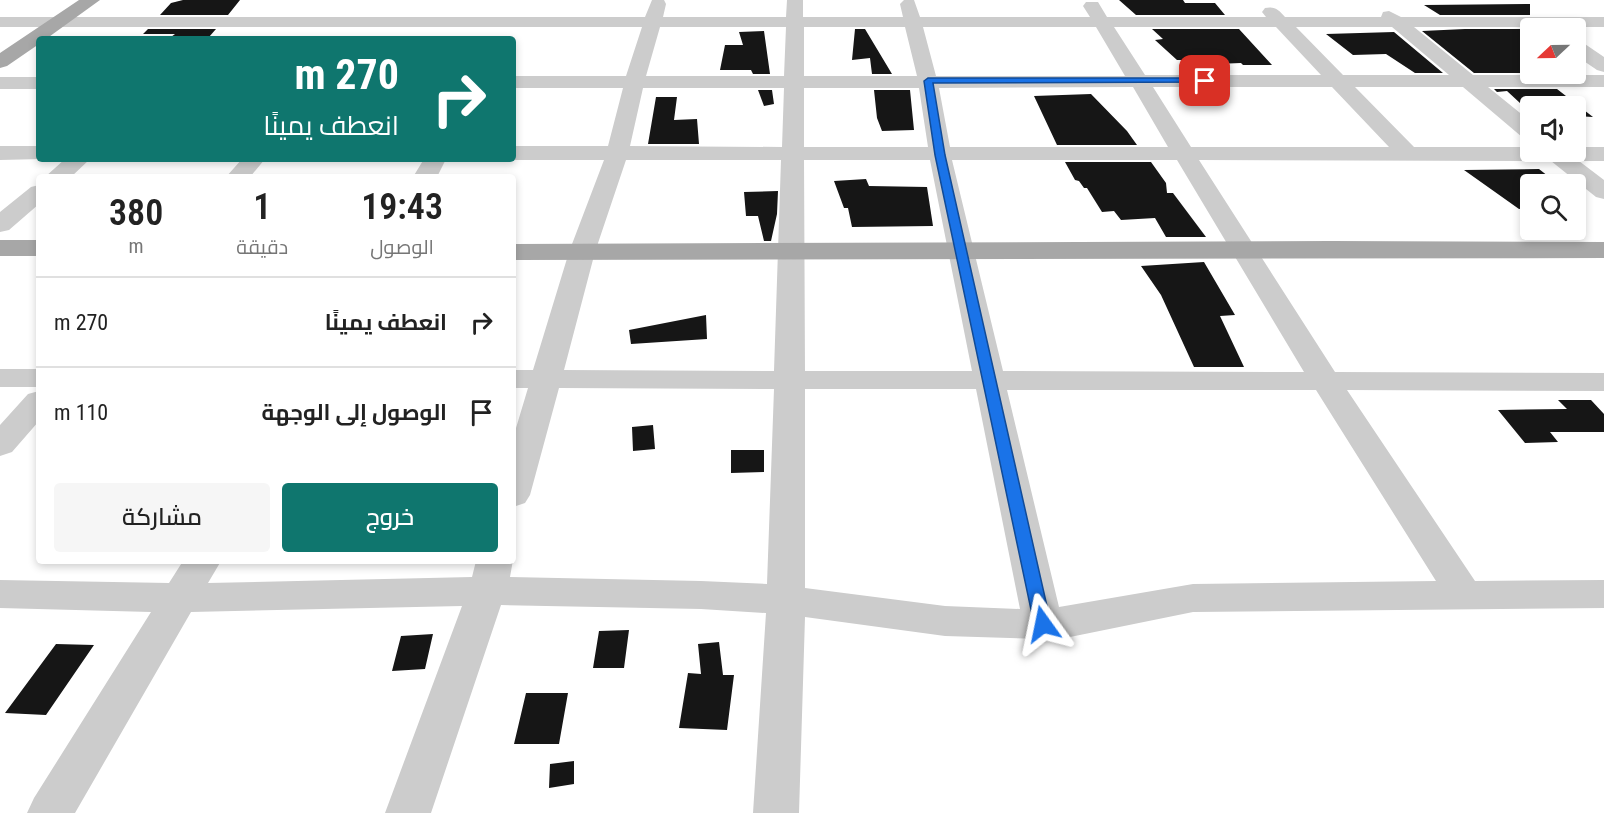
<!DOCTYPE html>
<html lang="ar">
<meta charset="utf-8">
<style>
body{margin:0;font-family:"Roboto Condensed",Cairo,sans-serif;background:#f6f6f6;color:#222;direction:rtl;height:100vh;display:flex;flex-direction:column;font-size:22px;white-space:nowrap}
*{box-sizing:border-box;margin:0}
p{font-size:20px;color:#767676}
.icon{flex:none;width:33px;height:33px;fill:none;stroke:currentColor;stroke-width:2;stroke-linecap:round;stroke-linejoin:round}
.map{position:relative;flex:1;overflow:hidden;direction:ltr}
.details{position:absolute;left:36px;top:174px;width:480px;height:390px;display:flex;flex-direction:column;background:#fff;border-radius:6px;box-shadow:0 3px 9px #0003;direction:rtl}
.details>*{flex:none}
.guide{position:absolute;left:36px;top:36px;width:480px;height:126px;border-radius:6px;box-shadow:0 3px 9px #0003;direction:rtl;background:#0f766e;color:#fff;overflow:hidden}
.needle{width:39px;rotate:248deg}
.controls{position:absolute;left:1520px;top:18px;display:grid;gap:12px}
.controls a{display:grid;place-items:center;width:66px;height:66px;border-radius:6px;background:#fff;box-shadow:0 3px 9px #0003;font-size:30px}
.pin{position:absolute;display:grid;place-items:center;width:51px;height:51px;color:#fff;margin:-26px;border-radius:12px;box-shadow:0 3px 9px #0006}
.me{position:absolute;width:66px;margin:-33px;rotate:348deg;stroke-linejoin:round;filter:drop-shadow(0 0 4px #0008)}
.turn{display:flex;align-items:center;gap:21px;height:126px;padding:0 18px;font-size:27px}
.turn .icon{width:78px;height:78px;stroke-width:2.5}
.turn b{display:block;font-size:42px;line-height:51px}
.eta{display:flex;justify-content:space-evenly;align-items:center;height:102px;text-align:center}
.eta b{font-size:36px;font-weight:600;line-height:42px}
.primary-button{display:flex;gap:12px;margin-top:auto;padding:12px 18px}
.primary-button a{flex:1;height:69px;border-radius:6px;background:#0f766e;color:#fff;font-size:24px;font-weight:600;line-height:69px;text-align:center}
.primary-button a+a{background:#f6f6f6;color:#222}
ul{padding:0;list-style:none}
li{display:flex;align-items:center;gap:18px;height:90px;padding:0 18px;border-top:2px solid #e0e0e0}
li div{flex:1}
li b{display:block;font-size:22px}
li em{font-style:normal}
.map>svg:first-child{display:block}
</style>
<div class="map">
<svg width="1604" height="813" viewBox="0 0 1604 813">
<rect width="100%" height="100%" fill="#fff"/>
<path fill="#161616" d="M183,0H240L228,15H160L171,3Z
M1119,0H1183L1185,3H1215L1225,15H1136Z
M1530,4V15H1440L1424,5Z
M148,29H216L209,37H171L175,34H143Z
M855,29H865L892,74H872L870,58L852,60Z
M1152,29H1239L1272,65H1243L1241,63L1191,65L1185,60H1177L1155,40L1163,39Z
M1465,29H1530V73H1474L1422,31Z
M764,31L770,74H753L751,70H720L725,45H743L739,32Z
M1394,32L1443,73H1415L1386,54L1353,55L1326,34Z
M1494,89H1557L1593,117L1575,116V106H1544L1540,103H1520L1507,91L1497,92Z
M758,90H772L774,104L764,106Z
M874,90H910L914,130L882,131L877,118Z
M1091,94L1127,131L1137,145H1057L1034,96Z
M656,97H677L674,120L697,119L699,144H648Z
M1065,162H1151L1166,183L1167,193H1173L1206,237H1166L1155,218L1121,220L1114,211L1102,212L1087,188H1084L1079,181L1075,180Z
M1539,169L1558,184H1530V208L1519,209L1464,170Z
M866,179L869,186L927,187L933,226L852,227L848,208H844L834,181Z
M778,191L777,214L771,241H764L758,216H746L744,192Z
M1204,262L1235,315L1220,316L1244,367H1194L1161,295L1141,266Z
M706,315L707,339L631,344L629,330Z
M1558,400H1591L1604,414V432H1550L1558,442L1525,443L1498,410L1567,409Z
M653,425L655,449L633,451L632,427Z
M731,450H764V472L731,473Z
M629,630L624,668H593L599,631Z
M433,634L425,669L392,671L401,636Z
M719,642L723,675H734L727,730L679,728L688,673L701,674L698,644Z
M56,644L94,645L46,715L5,713Z
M526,693H568L559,744H514Z
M574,761V784L549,788L550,764Z"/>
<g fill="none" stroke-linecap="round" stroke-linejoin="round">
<path fill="#ccc" fill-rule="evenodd" d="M652,0H664L666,4L663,17H786L787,0H803V17H903L900,4L904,0H914L920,17H1090L1083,6L1086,2H1098L1107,17H1266L1262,12L1265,8C1275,6 1279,10 1285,17H1381L1383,12L1389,11L1401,17H1604V27H1414L1473,75H1604V87H1488L1530,121V138L1522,137L1463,87H1355L1414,147H1530V152H1575V147H1604V161H1579L1604,180V199L1596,197L1551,161L1199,160L1335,372L1604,373V391L1347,390L1475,581L1604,580V608L1193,612L1070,637L1043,639L945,636L805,617L799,813H753L766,613L701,609L501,605L431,813H385L462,606L191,612L75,813H27L34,798L151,612L0,608V580L169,583L183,561H221L208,583L472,577L476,561L513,560L510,577L701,581L767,584L774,389L559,388L530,495L525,503L513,507V438L528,388H513V370H533L569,252L604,160H513L510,159H513V146H608L623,88H513V76H626L642,27H0V17H645ZM660,27H786L784,76H646ZM804,27H905L917,76H804ZM923,27H1096L1125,76H936ZM1114,27H1276L1321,75H1145ZM1296,27H1392L1449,75H1343ZM1133,87L1168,147H950L939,88ZM1153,87H1332L1389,147H1191ZM643,88H784L782,147L630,146ZM804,88H919L928,147H804ZM626,160H781L774,371L564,370L595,252ZM804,160H930L972,371H805ZM952,160H1177L1304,372L1003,371ZM805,389H976L1020,609L945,606L805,588ZM1007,390H1316L1436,581L1193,584L1059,607Z
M1575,40L1582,42L1604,57V72L1597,70L1575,55Z
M0,77H39V89H0Z
M0,146H39V159H42L0,160Z
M65,159H90L71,177H45Z
M242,159H265L250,177H226Z
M424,159H446L437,177H413Z
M39,185V204L9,230L0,232V212L31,187Z
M0,369H39V387H0Z
M39,391V421L12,452L0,456V425L28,394Z"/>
<path fill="#a7a7a7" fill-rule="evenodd" d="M79,0H100L46,39H39V44L7,66L0,68V53Z
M0,240H39V256H0Z
M1331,241L1604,242V258L513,260V244Z"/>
</g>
<path fill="#1a73e8" stroke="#114b97" stroke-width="1.5" d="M1205,78L1210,81L1208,82L933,83L945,155L1051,624L1049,628L1043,630L1037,628L1034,624L935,155L924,81L928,78Z"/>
</svg>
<div class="controls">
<a><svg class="needle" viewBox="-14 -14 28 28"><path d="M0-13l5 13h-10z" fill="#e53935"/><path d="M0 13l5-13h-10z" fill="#767676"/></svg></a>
<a><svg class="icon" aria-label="sound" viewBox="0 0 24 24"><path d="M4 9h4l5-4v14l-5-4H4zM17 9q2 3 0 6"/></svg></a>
<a><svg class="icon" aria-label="search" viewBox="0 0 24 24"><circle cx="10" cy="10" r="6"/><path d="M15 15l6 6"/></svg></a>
</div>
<div class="pin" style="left:1205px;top:81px;background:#d93025"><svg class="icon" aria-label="arrive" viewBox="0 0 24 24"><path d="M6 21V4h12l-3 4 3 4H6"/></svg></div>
<svg class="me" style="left:1043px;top:624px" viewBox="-20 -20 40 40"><path d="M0-17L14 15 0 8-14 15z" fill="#1a73e8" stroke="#fff" stroke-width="4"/></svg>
<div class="guide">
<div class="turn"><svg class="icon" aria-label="right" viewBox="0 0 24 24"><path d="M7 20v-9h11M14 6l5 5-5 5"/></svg><div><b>270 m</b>انعطف يمينًا</div></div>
</div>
<section class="details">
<div class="eta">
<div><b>19:43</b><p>الوصول</p></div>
<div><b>1</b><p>دقيقة</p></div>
<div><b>380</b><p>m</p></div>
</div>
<ul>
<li><svg class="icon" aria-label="right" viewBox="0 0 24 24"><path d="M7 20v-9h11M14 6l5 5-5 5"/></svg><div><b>انعطف يمينًا</b></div><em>270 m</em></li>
<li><svg class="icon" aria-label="arrive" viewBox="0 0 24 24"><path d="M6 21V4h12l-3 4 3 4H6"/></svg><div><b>الوصول إلى الوجهة</b></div><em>110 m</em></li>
</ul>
<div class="primary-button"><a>خروج</a><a>مشاركة</a></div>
</section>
</div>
